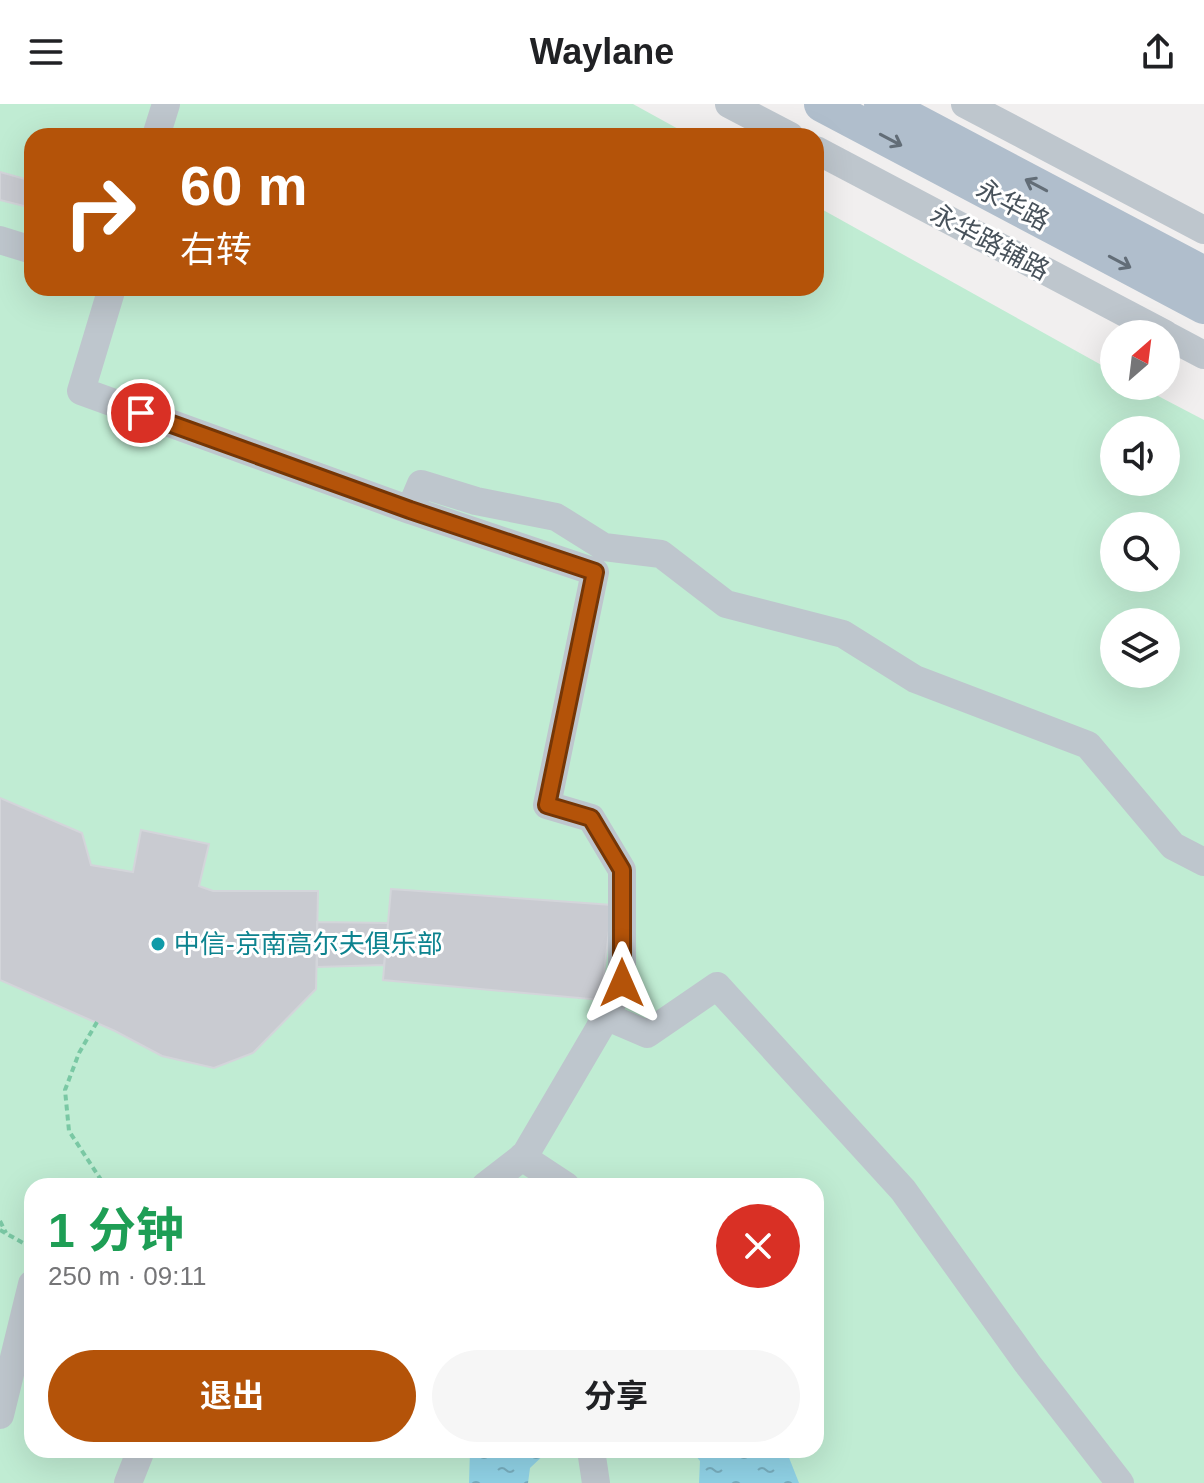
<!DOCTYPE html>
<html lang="zh">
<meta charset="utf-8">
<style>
body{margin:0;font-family:Arial,"Noto Sans SC",sans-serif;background:#f6f6f6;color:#202124;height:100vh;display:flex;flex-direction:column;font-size:30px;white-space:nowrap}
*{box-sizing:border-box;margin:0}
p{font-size:26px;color:#757577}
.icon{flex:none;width:44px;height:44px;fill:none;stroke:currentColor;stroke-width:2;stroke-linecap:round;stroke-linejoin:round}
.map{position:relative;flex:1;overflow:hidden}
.drawer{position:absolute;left:24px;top:1074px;width:800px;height:280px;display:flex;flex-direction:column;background:#fff;border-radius:24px;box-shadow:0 8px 32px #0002}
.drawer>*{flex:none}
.top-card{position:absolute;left:24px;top:24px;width:800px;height:168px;border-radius:24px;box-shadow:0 8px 32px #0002;background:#b45309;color:#fff;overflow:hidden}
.needle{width:52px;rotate:28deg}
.controls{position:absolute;left:1100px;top:216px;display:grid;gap:16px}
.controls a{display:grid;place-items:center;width:80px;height:80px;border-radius:50%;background:#fff;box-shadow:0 8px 32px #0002;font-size:40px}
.pin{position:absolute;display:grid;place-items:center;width:68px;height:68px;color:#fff;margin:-34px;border:4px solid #fff;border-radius:50%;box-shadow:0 2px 8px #0007}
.me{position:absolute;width:88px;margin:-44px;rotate:0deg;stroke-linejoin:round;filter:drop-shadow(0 0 6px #0008)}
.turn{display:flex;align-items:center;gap:28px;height:168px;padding:0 24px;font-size:36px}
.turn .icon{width:104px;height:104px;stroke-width:2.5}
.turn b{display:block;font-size:56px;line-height:68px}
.round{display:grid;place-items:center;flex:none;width:84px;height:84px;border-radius:42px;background:#f6f6f6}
.headline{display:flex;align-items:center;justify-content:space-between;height:136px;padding:0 24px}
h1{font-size:48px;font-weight:700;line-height:60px;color:#1e9e55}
.button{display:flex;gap:16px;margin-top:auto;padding:16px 24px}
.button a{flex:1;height:92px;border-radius:48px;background:#b45309;color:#fff;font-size:32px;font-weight:700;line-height:92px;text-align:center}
.button a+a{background:#f6f6f6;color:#202124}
header{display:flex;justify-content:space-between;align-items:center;height:104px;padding:0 24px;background:#fff;font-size:36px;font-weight:700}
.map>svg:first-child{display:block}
</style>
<header><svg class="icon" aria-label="menu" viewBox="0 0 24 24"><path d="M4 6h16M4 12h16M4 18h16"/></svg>Waylane<svg class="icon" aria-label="share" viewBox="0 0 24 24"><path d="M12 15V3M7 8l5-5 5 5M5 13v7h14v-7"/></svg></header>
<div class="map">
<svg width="1204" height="1379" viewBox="0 0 1204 1379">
<defs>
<pattern id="water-ripples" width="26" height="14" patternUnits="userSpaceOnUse" patternTransform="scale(2)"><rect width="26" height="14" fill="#90d2e6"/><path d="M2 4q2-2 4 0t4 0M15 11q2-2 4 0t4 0" fill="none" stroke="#78adbd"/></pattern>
</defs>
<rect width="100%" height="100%" fill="#f1efef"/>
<path fill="#c0ecd3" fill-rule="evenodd" d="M0,0H633L691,32H32V184H816V102L1114,268V282H1139L1204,316V1379H0ZM1114,326H1166V378H1114ZM1114,422H1166V474H1114ZM1114,518H1166V570H1114ZM32,1082H816V1346H32Z"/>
<path fill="url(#water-ripples)" d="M470,1346H549L530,1364L528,1379H469Z
M691,1346H786L799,1379H699L700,1357Z"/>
<path fill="#c9cbd1" stroke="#d3d5da" stroke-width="2" d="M0,68L32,77V104L0,96Z
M0,694L82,729L91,761L133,768L141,726L209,740L199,782L213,787H318L316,885L253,949L214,964L162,952L115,927L0,876Z
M391,785L612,801L601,896L383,876Z
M317,818L388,819L384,861L317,863Z"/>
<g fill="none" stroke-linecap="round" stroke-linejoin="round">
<path stroke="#7ac8a4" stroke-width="4" stroke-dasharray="6 4" stroke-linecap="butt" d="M97,918L79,949L65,986L69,1027L105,1082
M0,1117L6,1129
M0,1126L32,1144"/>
<path stroke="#bec6cd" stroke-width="28" d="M729,0L790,32
M965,0L1204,126
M156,32L166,0
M816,46L1165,230
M0,136L32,146
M112,184L81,287L410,406
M1166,231L1204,251
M605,912L647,930L717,882L903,1086L1027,1259L1120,1379
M522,1053L566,1082
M485,1082L525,1051L599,925L622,879V766L591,714L547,701L595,468L410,406L421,380L476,397L556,413L604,443L661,450L726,500L843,530L915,575L1088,641L1173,742L1204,758
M0,1311L32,1180
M591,1346L596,1379
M128,1379L141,1346"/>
<path stroke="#b0becc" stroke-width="36" d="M822,0L1204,202
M882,0L1204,170"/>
</g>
<defs><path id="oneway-shaft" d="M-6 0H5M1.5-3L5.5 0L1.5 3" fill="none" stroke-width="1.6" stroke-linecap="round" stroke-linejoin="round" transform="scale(2)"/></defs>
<g stroke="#626d77">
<use href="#oneway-shaft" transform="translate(891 36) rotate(28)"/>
<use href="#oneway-shaft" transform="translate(1036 81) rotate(-152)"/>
<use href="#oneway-shaft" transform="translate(1120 158) rotate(28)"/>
</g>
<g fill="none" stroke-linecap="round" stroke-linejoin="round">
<defs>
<path id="route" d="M141,309L410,406L595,468L547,701L591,714L622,766V879"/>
</defs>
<use href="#route" stroke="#753606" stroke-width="20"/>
<use href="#route" stroke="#b45309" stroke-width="14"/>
</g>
<circle fill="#0f9aa8" stroke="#fff" stroke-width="3" cx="158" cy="840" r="8"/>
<g text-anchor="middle" stroke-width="6" stroke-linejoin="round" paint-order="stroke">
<g font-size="26" fill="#48525b" stroke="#fff">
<text transform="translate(1013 101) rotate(28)" y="9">永华路</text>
<text transform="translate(990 138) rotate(28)" y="9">永华路辅路</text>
</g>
<g font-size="26" fill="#0d838f" stroke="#fff" text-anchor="start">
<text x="174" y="849">中信-京南高尔夫俱乐部</text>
</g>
</g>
</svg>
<div class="controls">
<a><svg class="needle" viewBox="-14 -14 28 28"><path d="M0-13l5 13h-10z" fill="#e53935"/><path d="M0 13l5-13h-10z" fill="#757577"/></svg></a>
<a><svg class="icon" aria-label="sound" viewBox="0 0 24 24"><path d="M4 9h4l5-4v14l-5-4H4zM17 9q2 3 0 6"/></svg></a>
<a><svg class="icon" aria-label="search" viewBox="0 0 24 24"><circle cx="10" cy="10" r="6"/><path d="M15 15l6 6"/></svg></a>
<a><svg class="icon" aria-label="layers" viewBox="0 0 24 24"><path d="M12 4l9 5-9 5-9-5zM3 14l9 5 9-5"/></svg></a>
</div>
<div class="pin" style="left:141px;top:309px;background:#d93025"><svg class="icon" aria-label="arrive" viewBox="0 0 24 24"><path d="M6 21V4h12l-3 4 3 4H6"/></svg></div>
<svg class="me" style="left:622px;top:879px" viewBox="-20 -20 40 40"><path d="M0-17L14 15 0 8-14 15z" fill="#b45309" stroke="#fff" stroke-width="4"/></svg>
<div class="top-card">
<div class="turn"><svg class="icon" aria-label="right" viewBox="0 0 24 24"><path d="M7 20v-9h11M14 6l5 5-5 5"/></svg><div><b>60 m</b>右转</div></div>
</div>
<section class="drawer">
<div class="headline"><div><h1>1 分钟</h1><p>250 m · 09:11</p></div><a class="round" style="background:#d93025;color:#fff"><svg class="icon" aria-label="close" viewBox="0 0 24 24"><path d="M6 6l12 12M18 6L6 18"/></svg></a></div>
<div class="button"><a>退出</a><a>分享</a></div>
</section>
</div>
